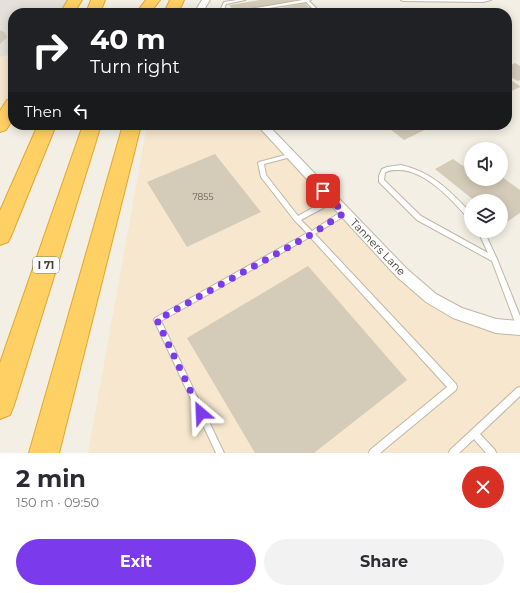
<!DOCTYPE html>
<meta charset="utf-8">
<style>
body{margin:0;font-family:Montserrat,sans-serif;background:#f2f2f3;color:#2b2b33;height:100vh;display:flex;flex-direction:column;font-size:15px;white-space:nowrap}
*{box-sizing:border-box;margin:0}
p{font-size:13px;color:#7c7c81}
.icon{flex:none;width:22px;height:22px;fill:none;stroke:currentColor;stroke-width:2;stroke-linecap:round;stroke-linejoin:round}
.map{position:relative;height:453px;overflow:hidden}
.details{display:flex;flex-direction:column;background:#fff;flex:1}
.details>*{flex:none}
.top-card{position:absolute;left:8px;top:8px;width:504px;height:122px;border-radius:16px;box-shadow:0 2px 10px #0003;background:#202124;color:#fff;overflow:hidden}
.controls{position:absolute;left:464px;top:142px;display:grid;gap:8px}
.controls a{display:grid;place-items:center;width:44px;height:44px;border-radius:50%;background:#fff;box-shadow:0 2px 10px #0003;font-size:20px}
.pin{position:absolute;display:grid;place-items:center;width:34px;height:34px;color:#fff;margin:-17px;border-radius:8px;box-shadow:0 2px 6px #0006}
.me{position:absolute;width:44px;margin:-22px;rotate:334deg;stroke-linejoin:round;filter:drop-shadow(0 0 3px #0008)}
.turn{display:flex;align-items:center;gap:14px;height:84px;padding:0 16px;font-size:18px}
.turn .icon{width:52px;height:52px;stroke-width:2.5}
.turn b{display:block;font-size:28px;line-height:34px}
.then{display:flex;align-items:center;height:38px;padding:0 16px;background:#0003;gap:8px;font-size:15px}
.round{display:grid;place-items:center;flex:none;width:42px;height:42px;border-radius:21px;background:#f2f2f3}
.head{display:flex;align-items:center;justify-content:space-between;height:68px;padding:0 16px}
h1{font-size:24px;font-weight:700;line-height:30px}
.primary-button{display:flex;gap:8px;margin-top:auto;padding:8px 16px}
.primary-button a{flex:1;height:46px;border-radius:24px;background:#7c3aed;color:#fff;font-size:16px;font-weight:700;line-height:46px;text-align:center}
.primary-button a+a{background:#f2f2f3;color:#2b2b33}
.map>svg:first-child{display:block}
</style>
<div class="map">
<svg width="520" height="453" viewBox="0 0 520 453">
<rect width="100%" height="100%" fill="#f3efe4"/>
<path fill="#f6e7ce" d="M13,54V104L0,126V57Z
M147,125H262L431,298L520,328V391L516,395L520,398V453H88Z"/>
<path fill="#e5e0d9" d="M0,0H75L67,13H13V54L0,57Z"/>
<path fill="#d5cbb9" d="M260,0H295V1L234,11L229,5Z
M305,3L311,10L292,13H255Z
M0,30L4,32L7,37L0,44Z
M515,63L520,66V80L518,81L507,75V67Z
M507,78L520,86V87L507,93Z
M385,125H435L404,140Z
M215,154L261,212L187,247L147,182Z
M453,159L463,166L471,162V179H501V176L520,190V213L504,224L501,222V201H475L435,169Z
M308,266L407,380L314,453H255L187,338Z"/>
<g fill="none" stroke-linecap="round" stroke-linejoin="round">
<defs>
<path id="service" d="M237,0H245L226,4L223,13H219L224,2Z
M303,0H311L309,1L321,13H317L314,10L300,13H292L312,8L306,2L239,13H230L232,12Z
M401,0H491L483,2L403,1Z
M289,154L292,156L291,157L264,164L266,175L298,216L330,198H334L335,200L334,202L301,220L312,231L342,211H346L347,213L346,215L315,234L456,384L457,387L456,390L380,453H369L370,450L447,387L310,237L161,321L224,453H216L154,320L155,318L307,233L295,221L261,177L258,163L259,162Z
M401,165C432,172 450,191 471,213V219H469C452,200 424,168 396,170C392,170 388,170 385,173L384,180L421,216L488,253L478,231H484L497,259L520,316V328L518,327L516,325L492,261L417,220L379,182V176L382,169L387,167Z
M520,387V396L480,434L495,450L496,453H486L474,439L459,453H449L450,450L517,388Z"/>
<path id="minor" d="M202,0H210L202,13H194Z
M257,125H268L407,269L436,294L462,308L496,319L520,321V335L496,333L453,318L426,302L397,277Z"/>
<path id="motorway" d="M68,0H82L74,13H60Z
M91,0H105L100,13H86Z
M146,0H160L150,13H136Z
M170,0H184L178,13H164Z
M13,99V119L6,130L0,132V111L7,100Z
M38,125H56L11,236L8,242L0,245V211Z
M83,125H101L14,405L10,415L0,419V363Z
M123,125H141L59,453H29Z"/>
</defs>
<use href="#service" stroke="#bfb7a6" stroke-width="2"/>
<use href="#minor" stroke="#bfb7a6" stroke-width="2"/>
<use href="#motorway" stroke="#e3a72e" stroke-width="2"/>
<use href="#service" fill="#fff" fill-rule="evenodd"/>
<use href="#minor" fill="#fff" fill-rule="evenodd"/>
<use href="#motorway" fill="#ffd063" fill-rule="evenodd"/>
</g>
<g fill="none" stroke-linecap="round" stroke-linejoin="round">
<path stroke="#7c3aed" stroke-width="7" stroke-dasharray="0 12.6" d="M201,413L157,320L312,234L344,213L323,191"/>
</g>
<g text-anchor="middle" stroke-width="3" stroke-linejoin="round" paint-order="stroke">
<g font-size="9" fill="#696255">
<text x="203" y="200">7855</text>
</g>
<rect fill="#fff" stroke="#7d7971" stroke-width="1" x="33" y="257" width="26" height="16" rx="3"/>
<g font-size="10" font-weight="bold" fill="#453f34">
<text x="46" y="269">I 71</text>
</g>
<g font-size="11" fill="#453f34" stroke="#fff">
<text transform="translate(378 247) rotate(46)" y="4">Tanners Lane</text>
</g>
</g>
</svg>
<div class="controls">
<a><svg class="icon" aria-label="sound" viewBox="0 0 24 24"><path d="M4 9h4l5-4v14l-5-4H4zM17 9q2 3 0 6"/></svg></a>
<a><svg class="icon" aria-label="layers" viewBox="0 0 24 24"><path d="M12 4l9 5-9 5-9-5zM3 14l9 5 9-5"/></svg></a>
</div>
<div class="pin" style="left:323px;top:191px;background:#d93025"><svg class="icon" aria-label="arrive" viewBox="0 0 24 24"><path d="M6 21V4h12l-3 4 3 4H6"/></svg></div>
<svg class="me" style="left:201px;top:413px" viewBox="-20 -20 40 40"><path d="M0-17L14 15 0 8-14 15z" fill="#7c3aed" stroke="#fff" stroke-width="4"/></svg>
<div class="top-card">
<div class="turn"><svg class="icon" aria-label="right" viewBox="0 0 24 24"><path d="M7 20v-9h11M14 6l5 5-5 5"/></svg><div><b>40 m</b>Turn right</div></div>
<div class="then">Then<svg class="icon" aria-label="left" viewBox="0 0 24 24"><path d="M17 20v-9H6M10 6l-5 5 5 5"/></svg></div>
</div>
</div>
<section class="details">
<div class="head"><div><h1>2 min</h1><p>150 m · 09:50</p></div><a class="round" style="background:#d93025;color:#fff"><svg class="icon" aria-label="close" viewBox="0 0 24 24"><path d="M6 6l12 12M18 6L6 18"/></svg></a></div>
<div class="primary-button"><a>Exit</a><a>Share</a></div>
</section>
